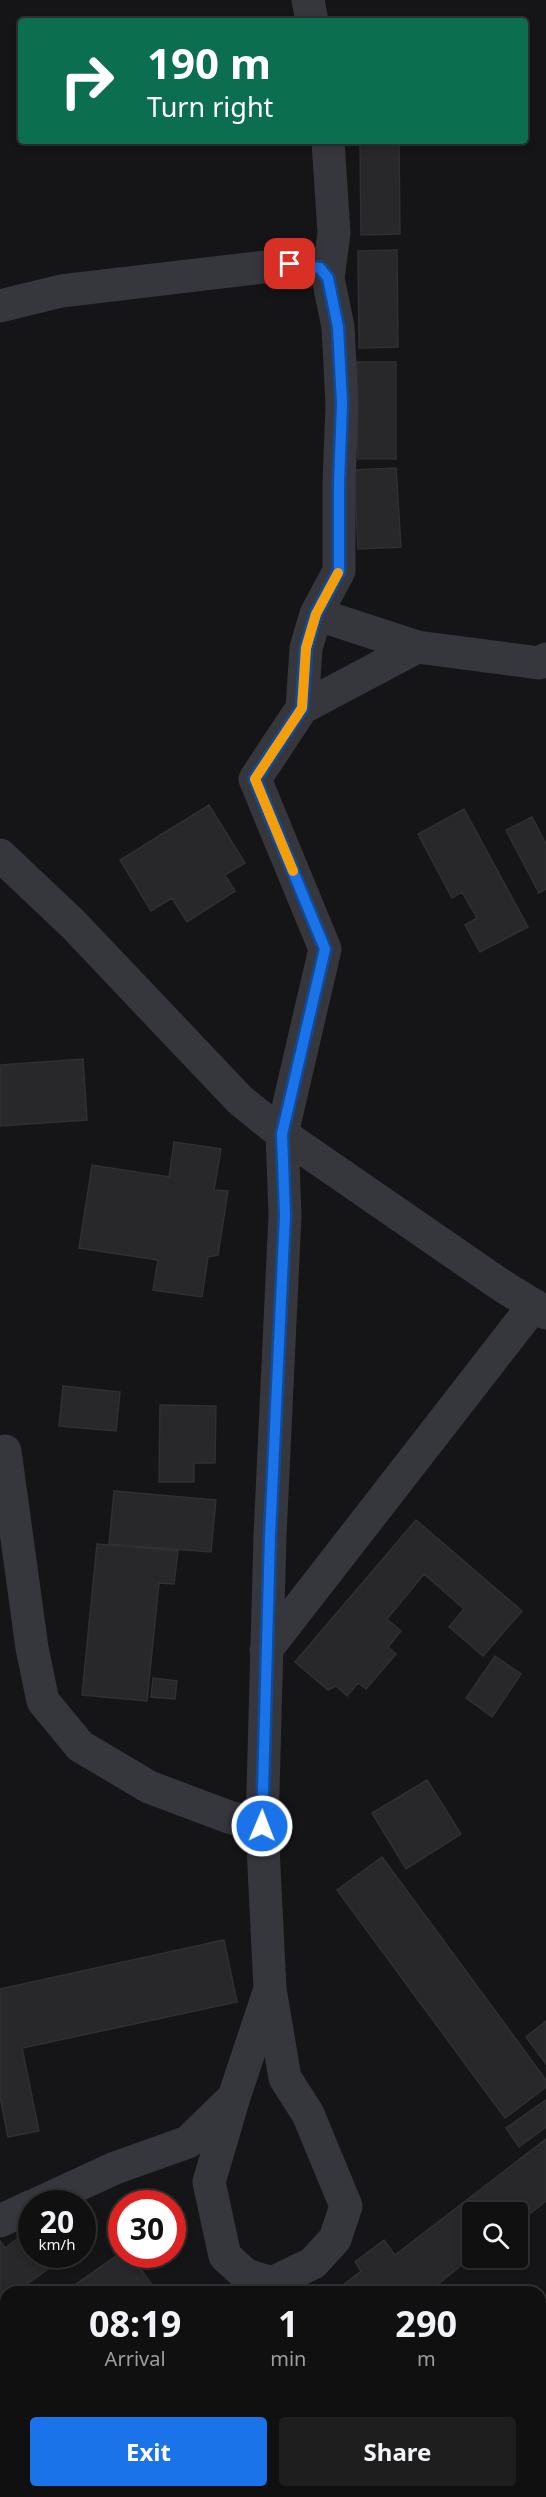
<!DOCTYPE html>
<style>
body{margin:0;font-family:"Noto Sans",sans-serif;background:#1e1e1f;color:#f1f3f6;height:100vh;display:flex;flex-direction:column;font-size:22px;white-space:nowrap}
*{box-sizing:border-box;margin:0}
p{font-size:20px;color:#9c9d9f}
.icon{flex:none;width:33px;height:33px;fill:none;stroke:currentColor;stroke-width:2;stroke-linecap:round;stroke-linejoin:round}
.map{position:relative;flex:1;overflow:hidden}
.details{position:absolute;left:0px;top:2286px;width:546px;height:212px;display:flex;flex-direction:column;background:#101011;border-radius:18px 18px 0 0;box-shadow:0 3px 9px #0003,0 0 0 2px #303031}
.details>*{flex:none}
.guide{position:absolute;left:18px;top:18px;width:510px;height:126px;border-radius:6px;box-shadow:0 3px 9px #0003,0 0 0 2px #303031;background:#0b6e4f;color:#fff;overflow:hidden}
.controls{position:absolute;left:462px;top:2202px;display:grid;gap:12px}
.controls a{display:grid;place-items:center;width:66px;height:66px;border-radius:6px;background:#101011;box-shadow:0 3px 9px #0003,0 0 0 2px #303031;font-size:30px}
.speed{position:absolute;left:18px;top:2190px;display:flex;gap:12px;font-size:30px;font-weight:700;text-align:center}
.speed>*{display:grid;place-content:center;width:78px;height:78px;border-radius:50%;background:#101011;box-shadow:0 3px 9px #0003,0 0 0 2px #303031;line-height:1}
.speed small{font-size:15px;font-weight:400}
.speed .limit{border:9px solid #d22;background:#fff;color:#111}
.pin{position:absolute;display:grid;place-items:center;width:51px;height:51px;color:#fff;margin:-26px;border-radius:12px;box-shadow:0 3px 9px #0006}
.me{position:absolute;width:66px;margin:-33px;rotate:1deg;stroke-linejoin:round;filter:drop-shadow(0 0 4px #0008)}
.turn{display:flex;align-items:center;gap:21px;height:126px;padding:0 30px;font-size:27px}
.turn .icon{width:78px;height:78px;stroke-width:2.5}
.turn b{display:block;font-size:42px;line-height:51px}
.eta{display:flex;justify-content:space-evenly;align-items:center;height:102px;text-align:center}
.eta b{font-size:36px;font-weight:700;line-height:42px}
.action{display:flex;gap:12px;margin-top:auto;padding:12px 30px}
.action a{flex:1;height:69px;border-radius:6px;background:#1a73e8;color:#fff;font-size:24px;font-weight:700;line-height:69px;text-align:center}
.action a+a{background:#1e1e1f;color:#f1f3f6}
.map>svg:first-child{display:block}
</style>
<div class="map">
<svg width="546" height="2497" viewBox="0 0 546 2497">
<rect width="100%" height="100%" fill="#151517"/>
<path fill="#28282b" stroke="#2f2f34" stroke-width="1.5" d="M360,141H399L400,234L361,235Z
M397,250L398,347L359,348L358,251Z
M357,362H396V459H358Z
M396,468L401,547L358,549L354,470Z
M209,805L245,863L225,875L235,891L187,922L172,898L151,911L120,860Z
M464,809L528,927L480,952L465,925L477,918L462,892L452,898L418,834Z
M532,817L546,844V889L539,893L506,830Z
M83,1059L87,1120L0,1126V1065Z
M174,1142L221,1149L214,1190L228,1191L218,1255L208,1257L202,1297L153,1290L158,1260L79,1248L92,1165L169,1177Z
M63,1386L120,1392L116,1431L59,1426Z
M160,1405L216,1406L215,1463H194V1482H159Z
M114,1491L216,1500L211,1552L109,1544Z
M416,1520L522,1611L483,1656L449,1627L464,1609L424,1574L387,1619L401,1631L388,1647L396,1654L366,1689L358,1683L347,1696L336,1686L328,1690L295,1662Z
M97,1544L178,1551L174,1584L159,1583L147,1701L82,1695Z
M495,1656L521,1674L492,1717L466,1698Z
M153,1678L177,1681L175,1699L151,1697Z
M427,1780L461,1834L406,1869L372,1813Z
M382,1857L546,2080V2087L505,2118L337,1890Z
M224,1940L237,2002L22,2048L39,2131L8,2137L0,2097V1989Z
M546,2021V2064L526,2037Z
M546,2100V2127L519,2147L506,2128Z
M546,2139V2201L518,2223V2212H472V2257L428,2292H334L361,2271L355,2262L384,2240L395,2255Z
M32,2228V2254H54L59,2261L16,2292H6V2299L0,2303V2241L5,2248Z
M122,2252V2254H130L157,2292H71L69,2289Z
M6,2421V2475L0,2471V2429Z
M28,2492H129L125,2497H36Z
M393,2492H460L464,2497H397Z"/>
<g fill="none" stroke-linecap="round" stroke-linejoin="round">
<path stroke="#36373d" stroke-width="33" d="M308,0L312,21
M328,278L334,233L328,141
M0,306L61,291L290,264L320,269L328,278L338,327L342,404L339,484V571L316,614L306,648L302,708L255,779L325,949L282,1134L285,1215L270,1536L262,1826L270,1989L285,2078L308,2114L346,2206L335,2239L313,2263L272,2283L246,2275L225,2256L209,2182L234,2097L270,1989
M316,614L417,647
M302,708L417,647L539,663L546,659
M0,855L73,924L240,1100L282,1134L501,1285L546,1313
M5,1451L32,1648L43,1701L80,1746L149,1787L229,1817L262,1826
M266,1650L534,1305
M37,2204L115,2168L188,2142L231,2100
M0,2221L32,2206"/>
</g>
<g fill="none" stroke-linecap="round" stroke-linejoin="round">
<defs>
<path id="route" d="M262,1826L270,1536L285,1215L282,1134L325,949L255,779L302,708L306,648L316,614L339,571V484L342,404L338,327L328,278L320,268L290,264"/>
</defs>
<use href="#route" stroke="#114b97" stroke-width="15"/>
<use href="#route" stroke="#1a73e8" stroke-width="10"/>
<path stroke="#f59e0b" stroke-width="10" d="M293,871L255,779L302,708L306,648L316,614L338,573"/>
</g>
</svg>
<div class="controls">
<a><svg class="icon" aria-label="search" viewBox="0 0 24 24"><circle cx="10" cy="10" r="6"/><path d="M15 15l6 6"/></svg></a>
</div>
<div class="speed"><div>20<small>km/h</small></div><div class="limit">30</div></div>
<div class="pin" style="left:290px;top:264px;background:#d93025"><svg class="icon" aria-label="arrive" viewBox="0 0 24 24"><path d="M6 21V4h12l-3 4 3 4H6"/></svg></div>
<svg class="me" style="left:262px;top:1826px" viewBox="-20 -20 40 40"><circle r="17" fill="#1a73e8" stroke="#fff" stroke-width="3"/><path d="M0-11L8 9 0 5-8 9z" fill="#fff"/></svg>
<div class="guide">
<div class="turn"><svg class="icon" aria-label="right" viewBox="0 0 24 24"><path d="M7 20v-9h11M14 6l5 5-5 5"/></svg><div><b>190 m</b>Turn right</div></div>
</div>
<section class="details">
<div class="eta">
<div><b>08:19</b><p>Arrival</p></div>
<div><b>1</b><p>min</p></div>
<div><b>290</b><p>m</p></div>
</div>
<div class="action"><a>Exit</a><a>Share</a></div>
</section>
</div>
